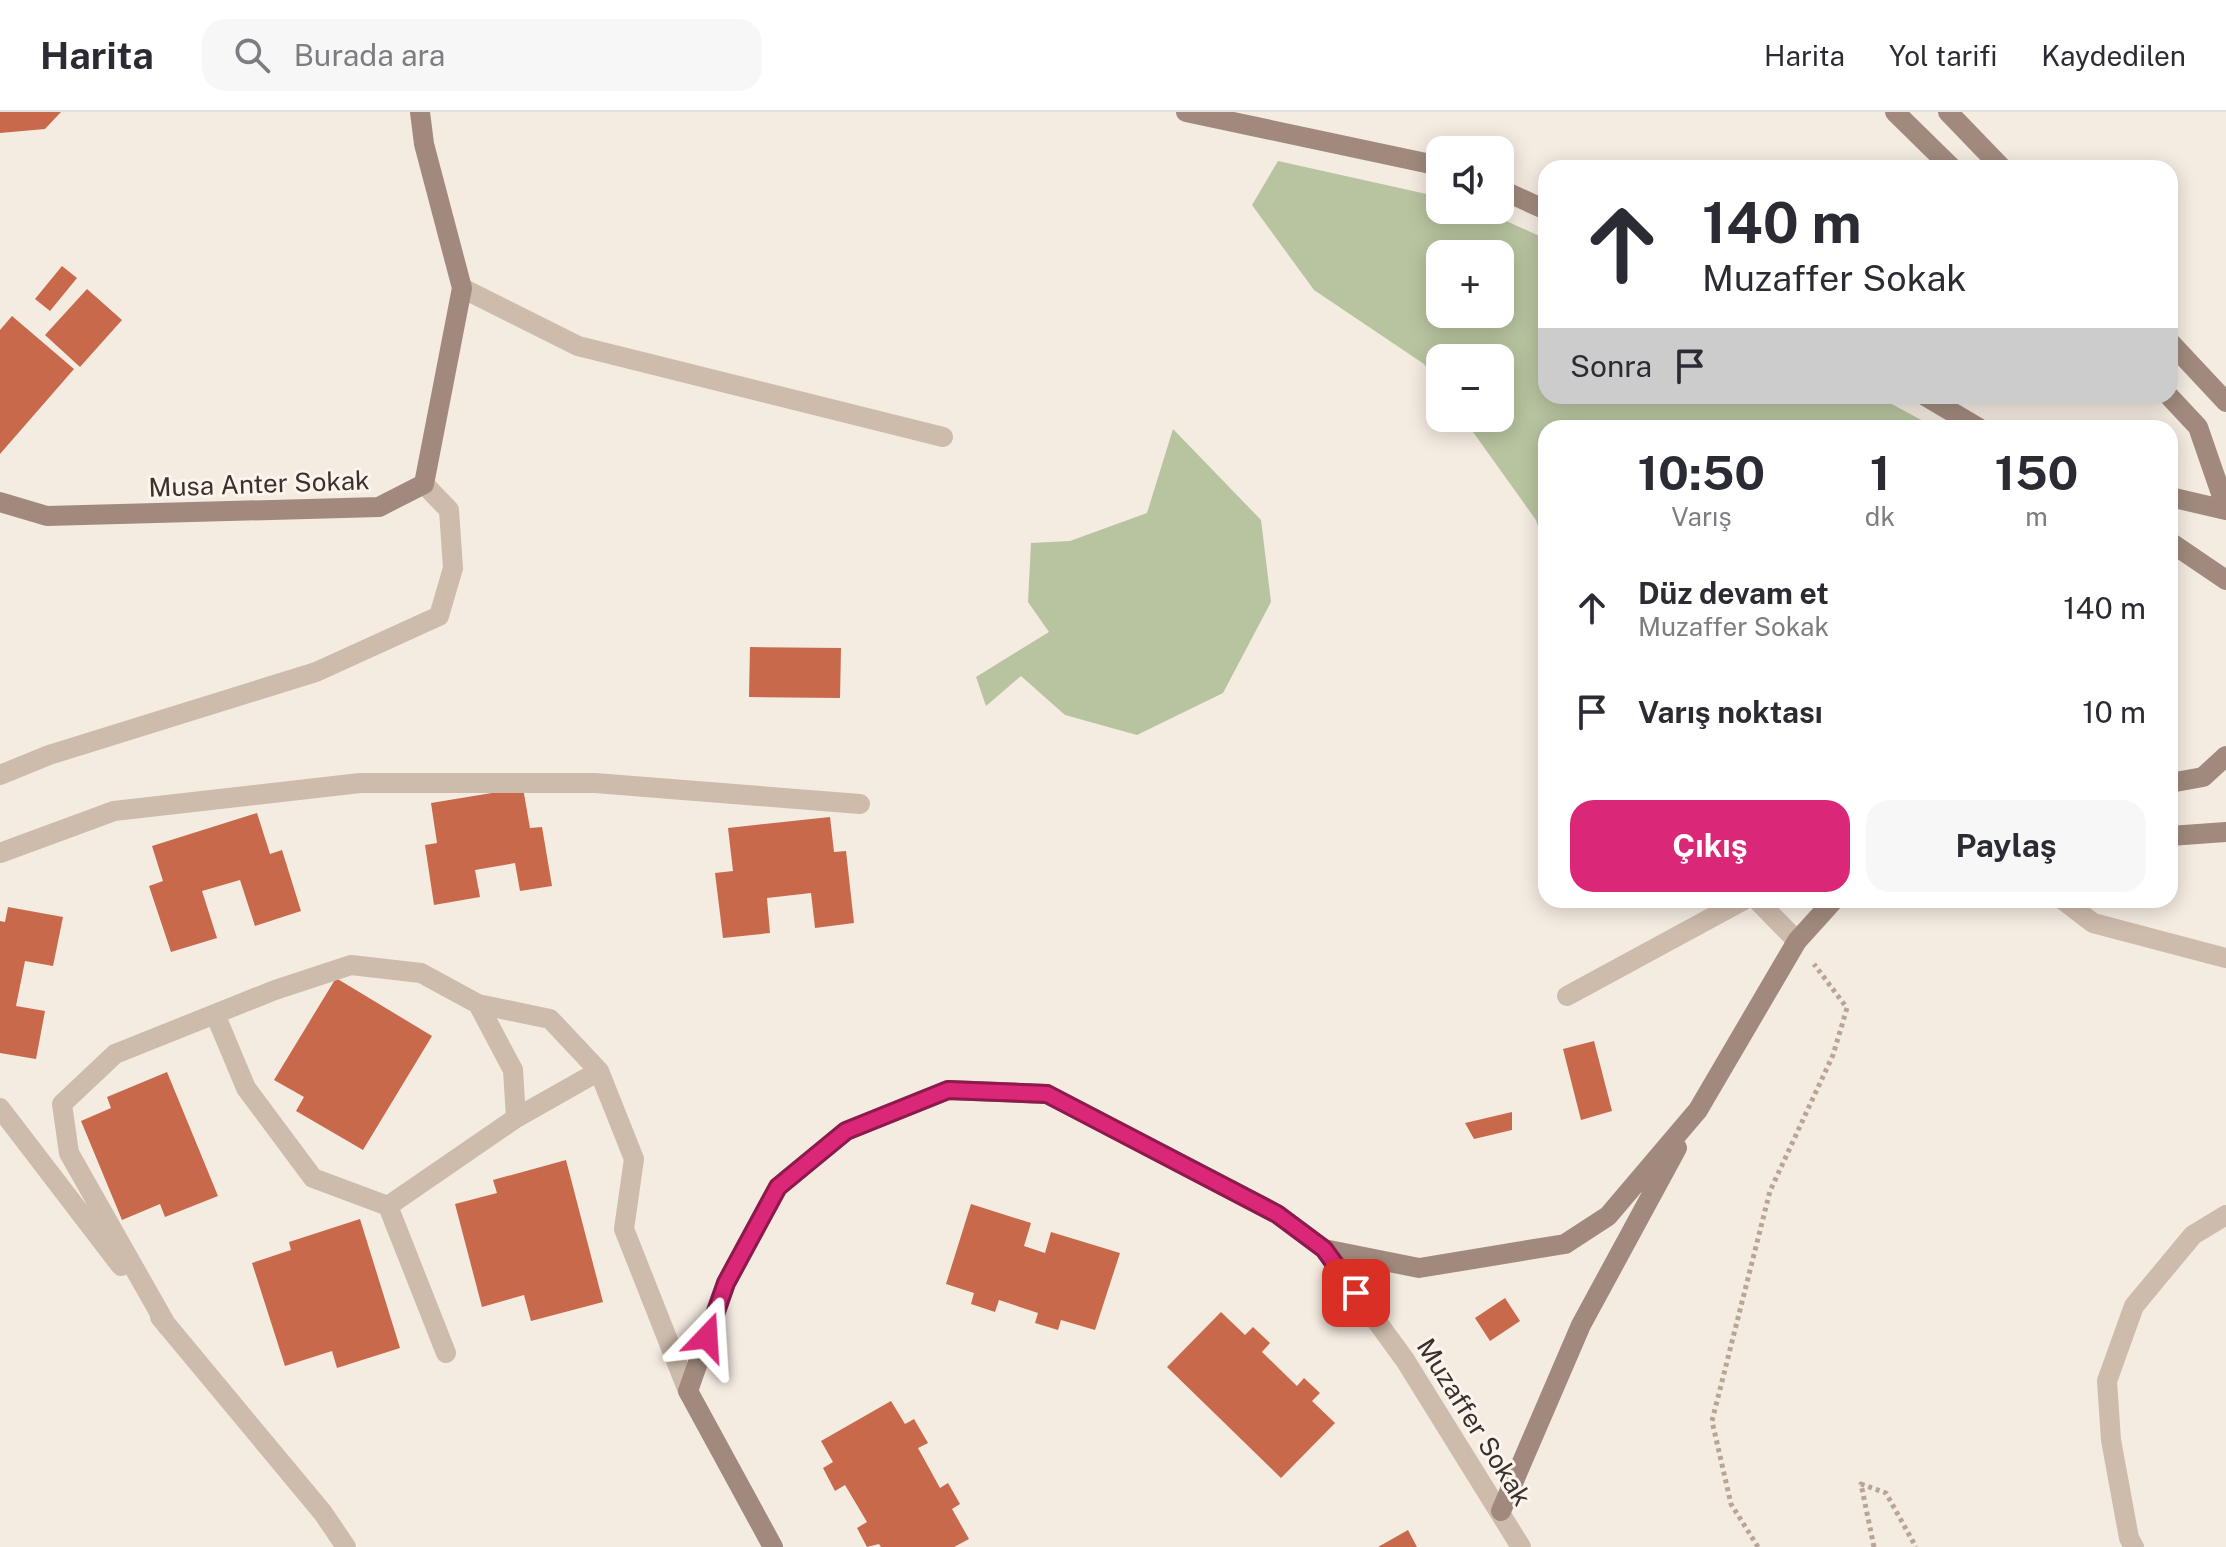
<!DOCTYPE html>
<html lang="tr">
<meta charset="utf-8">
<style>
body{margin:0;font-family:"Public Sans",sans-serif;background:#f7f7f7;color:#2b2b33;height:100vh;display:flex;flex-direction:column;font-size:30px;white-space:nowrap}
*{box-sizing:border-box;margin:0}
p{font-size:26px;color:#7c7c81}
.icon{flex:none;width:44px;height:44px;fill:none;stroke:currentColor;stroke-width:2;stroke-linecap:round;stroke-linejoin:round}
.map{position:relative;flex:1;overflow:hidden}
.side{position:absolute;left:1538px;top:308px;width:640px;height:488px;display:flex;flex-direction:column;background:#fff;border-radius:24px;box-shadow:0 4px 20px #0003}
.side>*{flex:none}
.hud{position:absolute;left:1538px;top:48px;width:640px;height:244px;border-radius:24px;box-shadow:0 4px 20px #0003;background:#fff;color:#2b2b33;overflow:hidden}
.buttons{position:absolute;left:1426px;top:24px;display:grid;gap:16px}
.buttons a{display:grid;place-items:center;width:88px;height:88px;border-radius:16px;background:#fff;box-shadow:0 4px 20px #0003;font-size:40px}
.pin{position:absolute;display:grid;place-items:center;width:68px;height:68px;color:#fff;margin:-34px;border-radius:16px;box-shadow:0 4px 12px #0006}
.me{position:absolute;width:88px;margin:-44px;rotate:20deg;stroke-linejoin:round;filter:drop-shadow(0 0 6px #0008)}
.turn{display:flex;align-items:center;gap:28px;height:168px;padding:0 32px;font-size:36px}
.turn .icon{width:104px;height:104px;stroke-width:2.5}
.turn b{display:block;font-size:56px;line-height:68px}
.then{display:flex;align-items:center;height:76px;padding:0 32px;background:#0003;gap:16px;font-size:30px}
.eta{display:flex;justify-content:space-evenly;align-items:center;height:136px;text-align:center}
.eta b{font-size:48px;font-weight:700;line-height:56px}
.cta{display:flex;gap:16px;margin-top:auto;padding:16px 32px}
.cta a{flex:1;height:92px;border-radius:24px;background:#db2777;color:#fff;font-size:32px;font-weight:700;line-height:92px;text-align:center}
.cta a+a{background:#f7f7f7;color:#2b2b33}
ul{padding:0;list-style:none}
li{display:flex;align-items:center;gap:24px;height:104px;padding:0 32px}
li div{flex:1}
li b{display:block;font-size:30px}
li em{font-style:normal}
header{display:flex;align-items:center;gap:48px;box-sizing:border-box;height:112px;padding:0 40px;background:#fff;border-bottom:2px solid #e1e1e2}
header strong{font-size:38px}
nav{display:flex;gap:44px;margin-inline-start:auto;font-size:28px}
.search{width:560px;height:72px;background:#f7f7f7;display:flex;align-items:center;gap:20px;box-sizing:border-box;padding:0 28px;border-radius:24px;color:#7c7c81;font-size:30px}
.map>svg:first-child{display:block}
</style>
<header>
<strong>Harita</strong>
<div class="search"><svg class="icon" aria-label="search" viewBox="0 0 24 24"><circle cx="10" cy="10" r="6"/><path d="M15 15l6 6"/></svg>Burada ara</div>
<nav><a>Harita</a><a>Yol tarifi</a><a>Kaydedilen</a></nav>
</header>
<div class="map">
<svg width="2226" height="1435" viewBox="0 0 2226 1435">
<rect width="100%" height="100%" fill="#f4ebe1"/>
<path fill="#b8c4a0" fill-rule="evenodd" d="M1278,49L1440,85V98H1482L1546,127V284H1877L1936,316H1546V441L1536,408L1463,306H1500V246H1440V273L1424,252L1314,178L1252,93ZM1440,142H1500V202H1440Z
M1173,317L1261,408L1271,490L1223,581L1137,623L1065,603L1021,564L986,594L976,565L1049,520L1028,490L1031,431L1070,429L1147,401Z"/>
<path fill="#c8694b" d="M0,0H61L45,17L0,21Z
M62,154L77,166L50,199L35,187Z
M87,177L122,208L80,255L45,223Z
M12,204L74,257L0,342V218Z
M750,535L841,536L840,586L749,585Z
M523,676L530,716L542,715L552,774L520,779L515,751L475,758L480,785L434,793L425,733L437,731L431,691Z
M257,701L270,742L282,738L301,799L255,814L240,768L202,779L217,826L171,840L149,774L163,769L152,734Z
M830,705L834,740L846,739L854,811L815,816L811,781L767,786L770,821L723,826L715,761L733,759L728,716Z
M8,795L63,805L53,854L25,849L16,894L45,899L36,947L0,941V809L5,810Z
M336,866L432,924L363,1038L296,999L304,985L274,968Z
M1594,929L1612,999L1581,1008L1563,937Z
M167,960L218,1084L165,1105L160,1092L122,1108L81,1009L111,996L107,985Z
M1512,1000V1018L1474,1027L1465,1011Z
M566,1048L603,1190L531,1209L524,1183L482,1195L455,1092L497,1081L493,1068Z
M971,1092L1031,1111L1024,1134L1045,1141L1051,1120L1120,1141L1095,1218L1061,1208L1058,1218L1035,1211L1038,1201L999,1188L995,1200L971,1192L974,1181L946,1172Z
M360,1107L400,1236L337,1256L332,1239L285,1254L252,1151L291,1138L289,1130Z
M1505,1186L1520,1209L1490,1229L1475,1206Z
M1221,1200L1245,1223L1253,1215L1270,1231L1262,1240L1297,1274L1304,1266L1320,1281L1312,1289L1335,1311L1281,1366L1167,1255Z
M891,1289L905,1312L914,1307L928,1331L918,1336L940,1376L948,1371L960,1392L952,1397L969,1427L954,1435H881L879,1432L867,1435L857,1416L867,1410L845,1373L835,1379L823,1356L833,1350L821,1329Z
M1408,1418L1417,1435H1378Z"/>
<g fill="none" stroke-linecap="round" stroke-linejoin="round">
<path stroke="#b9a596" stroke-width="5" stroke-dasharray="4 4" stroke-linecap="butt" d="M1758,1435L1731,1392L1712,1309L1770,1079L1833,943L1847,896L1814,852
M1874,1435L1861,1372L1886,1381L1916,1435"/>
<path stroke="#cdbbac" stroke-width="20" d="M462,176L578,234L943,325
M1757,788L1797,829
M1567,884L1744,788
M2134,1435L2129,1426L2111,1328L2107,1269L2134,1194L2193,1123L2226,1103"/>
<path stroke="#cdbbac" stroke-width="20" d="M0,663L49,643L316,560L439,504L453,456L449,398L424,372
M0,741L114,699L360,671H595L860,692
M2063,788L2093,811L2226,846
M478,892L513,958L516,1006
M215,902L246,976L313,1066L388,1094L516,1006L599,959
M0,996L121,1154
M388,1094L446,1241
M1324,1137L1405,1248L1521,1435
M160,1205L323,1401L346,1435
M167,1214L69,1041L62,992L115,942L275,878L351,853L421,861L478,892L550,907L599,959L634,1047L624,1117L688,1279"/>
<path stroke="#a18a7d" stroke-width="20" d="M1186,0L1440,54
M1895,0L1952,56
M1948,0L2002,56
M1500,77L1546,98
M2170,230L2226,290
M1925,284L1979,316
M2169,284L2198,315L2226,396
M2170,385L2226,398
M0,390L47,404L379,395L424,372L462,176L424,32L420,0
M2170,430L2226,468
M2170,671L2203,665L2226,644
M2170,724L2226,720
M1501,1399L1581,1213L1677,1036
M773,1435L688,1279L726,1171L778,1075L846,1019L948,978L1047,982L1277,1102L1324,1137L1419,1156L1565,1132L1608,1104L1698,998L1797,829L1834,788"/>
</g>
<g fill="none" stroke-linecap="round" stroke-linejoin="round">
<defs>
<path id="route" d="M707,1225L726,1171L778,1075L846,1019L948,978L1047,982L1277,1102L1324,1137L1356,1181"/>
</defs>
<use href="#route" stroke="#8e194d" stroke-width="20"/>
<use href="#route" stroke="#db2777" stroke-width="14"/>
</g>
<g text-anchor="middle" stroke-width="6" stroke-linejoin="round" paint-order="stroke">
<g font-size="26" fill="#3b302b" stroke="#fbf5ee">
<text transform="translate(259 372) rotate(-2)" y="9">Musa Anter Sokak</text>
<text transform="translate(1474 1310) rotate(58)" y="9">Muzaffer Sokak</text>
</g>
</g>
</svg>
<div class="buttons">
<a><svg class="icon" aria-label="sound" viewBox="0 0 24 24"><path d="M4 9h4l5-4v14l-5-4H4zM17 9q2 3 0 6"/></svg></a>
<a>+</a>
<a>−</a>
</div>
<div class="pin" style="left:1356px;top:1181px;background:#d93025"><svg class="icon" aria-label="arrive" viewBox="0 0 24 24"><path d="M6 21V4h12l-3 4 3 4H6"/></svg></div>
<svg class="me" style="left:707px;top:1225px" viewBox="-20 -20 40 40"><path d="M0-17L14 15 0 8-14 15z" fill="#db2777" stroke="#fff" stroke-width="4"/></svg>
<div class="hud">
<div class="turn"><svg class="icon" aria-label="ahead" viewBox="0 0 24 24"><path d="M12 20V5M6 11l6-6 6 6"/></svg><div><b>140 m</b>Muzaffer Sokak</div></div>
<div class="then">Sonra<svg class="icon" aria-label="arrive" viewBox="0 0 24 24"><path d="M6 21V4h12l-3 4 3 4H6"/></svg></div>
</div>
<section class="side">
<div class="eta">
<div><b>10:50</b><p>Varış</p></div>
<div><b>1</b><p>dk</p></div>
<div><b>150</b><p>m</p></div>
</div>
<ul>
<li><svg class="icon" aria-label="ahead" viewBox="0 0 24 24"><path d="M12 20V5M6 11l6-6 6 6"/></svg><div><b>Düz devam et</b><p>Muzaffer Sokak</p></div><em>140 m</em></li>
<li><svg class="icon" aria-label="arrive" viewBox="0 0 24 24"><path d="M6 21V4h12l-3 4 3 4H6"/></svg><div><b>Varış noktası</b></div><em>10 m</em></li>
</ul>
<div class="cta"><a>Çıkış</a><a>Paylaş</a></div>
</section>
</div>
